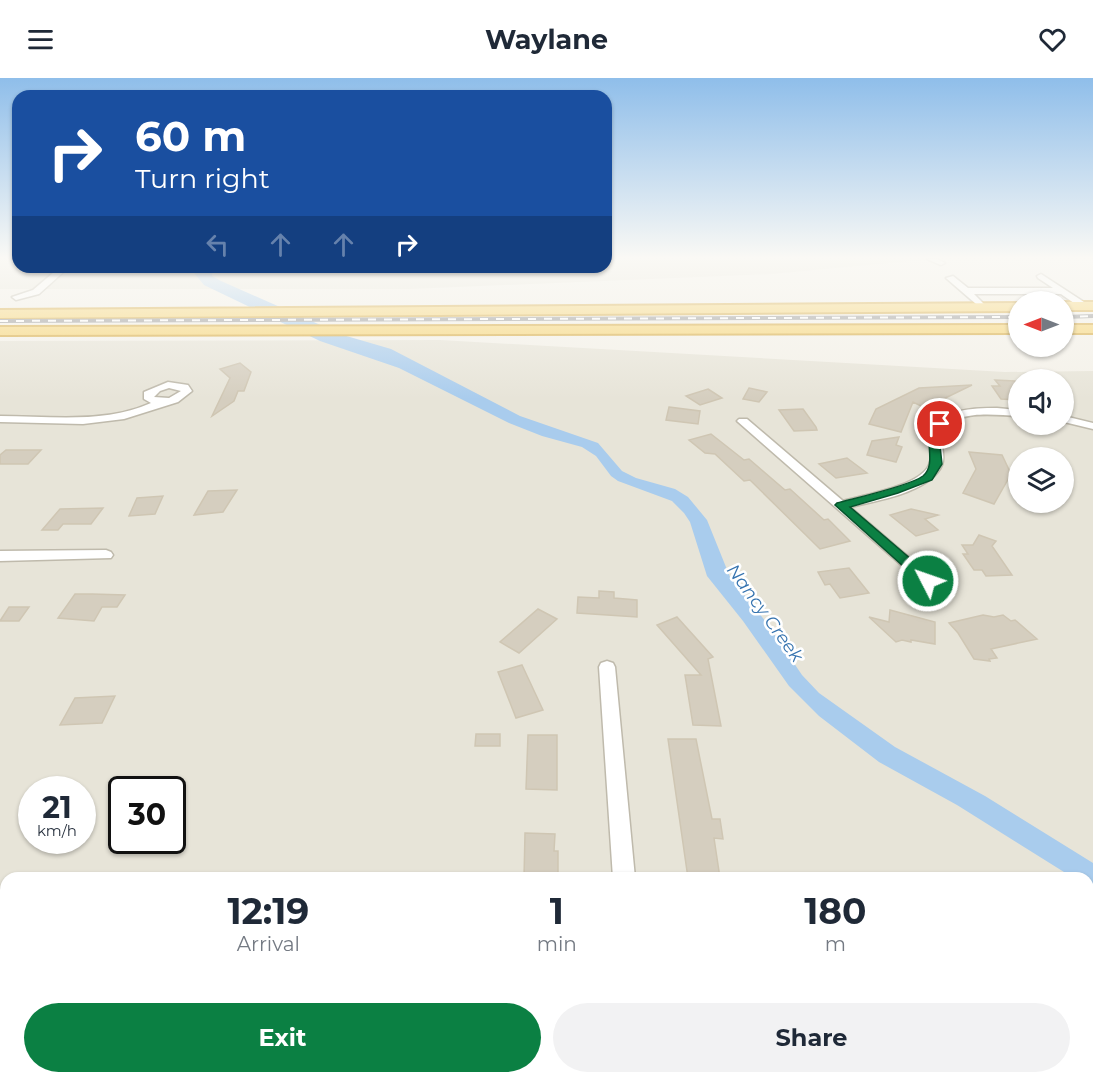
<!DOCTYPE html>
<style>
body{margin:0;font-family:Montserrat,sans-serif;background:#f2f2f3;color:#1f2937;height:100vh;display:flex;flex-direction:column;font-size:22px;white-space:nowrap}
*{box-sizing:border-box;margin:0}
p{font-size:20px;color:#747a83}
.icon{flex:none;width:33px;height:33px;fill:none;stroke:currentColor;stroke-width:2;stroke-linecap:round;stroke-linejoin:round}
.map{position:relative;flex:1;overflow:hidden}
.details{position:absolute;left:0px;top:794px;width:1094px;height:212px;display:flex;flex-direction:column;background:#fff;border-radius:18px 18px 0 0;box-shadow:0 2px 4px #0004}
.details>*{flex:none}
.hud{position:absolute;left:12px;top:12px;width:600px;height:183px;border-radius:18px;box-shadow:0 2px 4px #0004;background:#1a4fa0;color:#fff;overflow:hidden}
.needle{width:39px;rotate:270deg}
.tools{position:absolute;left:1008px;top:213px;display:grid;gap:12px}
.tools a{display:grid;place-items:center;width:66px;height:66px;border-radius:50%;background:#fff;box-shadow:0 2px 4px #0004;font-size:30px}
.speed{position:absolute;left:18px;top:698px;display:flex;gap:12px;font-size:30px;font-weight:700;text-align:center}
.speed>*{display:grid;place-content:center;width:78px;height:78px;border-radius:50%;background:#fff;box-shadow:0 2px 4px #0004;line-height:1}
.speed small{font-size:15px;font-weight:400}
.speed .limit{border:3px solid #111;border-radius:9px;background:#fff;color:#111}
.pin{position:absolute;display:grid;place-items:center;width:51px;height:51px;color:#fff;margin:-26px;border:3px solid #fff;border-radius:50%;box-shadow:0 2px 6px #0007}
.me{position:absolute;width:66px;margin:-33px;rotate:311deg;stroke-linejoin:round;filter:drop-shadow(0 0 4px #0008)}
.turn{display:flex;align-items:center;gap:21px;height:126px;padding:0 24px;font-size:27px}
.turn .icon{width:78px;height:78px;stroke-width:2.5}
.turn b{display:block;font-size:42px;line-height:51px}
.lanes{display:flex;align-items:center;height:57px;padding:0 24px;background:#0003;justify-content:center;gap:30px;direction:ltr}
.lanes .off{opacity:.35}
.eta{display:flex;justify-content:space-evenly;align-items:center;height:102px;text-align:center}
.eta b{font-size:36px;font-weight:700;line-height:42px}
.cta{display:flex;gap:12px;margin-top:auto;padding:12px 24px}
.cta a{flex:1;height:69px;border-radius:36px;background:#0b8043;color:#fff;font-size:24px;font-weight:700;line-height:69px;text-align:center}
.cta a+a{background:#f2f2f3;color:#1f2937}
header{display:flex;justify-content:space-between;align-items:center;height:78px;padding:0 24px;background:#fff;font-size:27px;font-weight:700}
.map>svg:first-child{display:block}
</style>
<header><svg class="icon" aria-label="menu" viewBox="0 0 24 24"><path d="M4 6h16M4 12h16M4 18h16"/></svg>Waylane<svg class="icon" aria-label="heart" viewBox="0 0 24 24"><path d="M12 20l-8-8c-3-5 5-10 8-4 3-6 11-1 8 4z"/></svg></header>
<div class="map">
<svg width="1093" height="1004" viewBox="0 0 1093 1004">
<rect width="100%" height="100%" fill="#f4f1e9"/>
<path fill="#e7e4d8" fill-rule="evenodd" d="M0,181H18V189H606V181H932L772,196L410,211H0Z
M440,262L1005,294L1093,293V1004H0V263ZM1018,302H1064V346H1018ZM1018,380H1064V424H1018ZM32,711H82V762H32ZM122,711H172V762H122ZM6,800H1088V999H6Z"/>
<path fill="#a9cced" d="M198,189H213L212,198L221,203L343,257L391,271L520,338L598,365L622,393L636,400L675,411L688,419L707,442L730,499L766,544L802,597L819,615L895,669L985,718L1093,785V813L1088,810V800L1072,799L957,727L879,684L819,638L789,608L743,543L707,498L690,444L684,435L672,423L618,403L611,398L596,378L582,369L542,358L509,345L399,290L320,263L204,207L194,195Z"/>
<path fill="#d5cebf" stroke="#cfc6b3" stroke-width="1.5" d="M240,285L251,294L244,313H238L234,323L212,338L230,300L220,291Z
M995,302L1015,303L1018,308V322L1001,321L992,308H1000Z
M972,307L925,330L913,324L901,354L869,346L876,331L919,310Z
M749,310L767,314L759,324L743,321Z
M708,311L722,320L700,327L686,318Z
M669,329L700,333L698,346L666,342Z
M803,331L816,349L817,352L794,353L779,332Z
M711,356L744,382L749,381L785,412L790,411L824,442L828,441L850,463L820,471L750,402L744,403L715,376L705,375L689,362Z
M899,359L896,367L902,369L896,384L867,377L872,363Z
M6,372H41L28,386H0V377Z
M969,374L1002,377L1011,396L994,426L963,415L976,391Z
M847,380L867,395L836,400L819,386Z
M237,412L223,434L194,437L208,413Z
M163,418L155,436L129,438L137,420Z
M103,430L91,446H63L58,452H42L60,431Z
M911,431L938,437L925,441L938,452L916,458L890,437Z
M979,457L996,463L992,468L1012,497L986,498L982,492H974L963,476H968L962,467H973Z
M849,490L869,515L840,520L830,506L825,507L818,494Z
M599,513L614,514V520L637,522V539L577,535L578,519L599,520Z
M75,516H92L125,517L117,529H102L94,543L58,540Z
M9,529H29L19,543H0Z
M538,531L557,541L519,575L500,564Z
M890,532L935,544V566L911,562V564L902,562L896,564L869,539L889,544Z
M983,537L994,539L1003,537L1011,543L1015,542L1037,561L991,571L997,580L989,581L990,583L974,581L958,555L949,545Z
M677,539L713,579L708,581L721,648L693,647L685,597H701L657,547Z
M522,587L543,632L516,640L498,594Z
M115,618L102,645L60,647L75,620Z
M476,656H500V668H475Z
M528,657H557V712L526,711Z
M668,661H696L712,741H720L723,761L714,760L720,800H688Z
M525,755L555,756L554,773H558V800H524Z"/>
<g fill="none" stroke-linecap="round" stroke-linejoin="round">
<defs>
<path id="minor" d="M927,181H937L945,185L941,187Z
M60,189H69L39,216L16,222L12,219L33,212Z
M1041,196L1087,226V230H1081L1061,216H974L987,229L983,232L946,200L953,198L968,210H1053L1038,200L1037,198Z
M168,304L188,307L192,313L178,324L124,341L83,346L0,344V338C50,338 104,346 151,325L144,321V314ZM169,310L181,313L169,320L154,319L160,313Z
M997,330L1018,332V338C993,337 957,331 940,354C940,364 946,377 942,387C931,414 876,423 850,429L933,500L936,503L933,506H923L737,343L739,341H747L843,423C864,417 920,408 929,387C934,377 928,364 928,354C944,331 971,330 997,330Z
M1064,338L1093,345V351L1064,344Z
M106,472L111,474L113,477L111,480L0,483V473Z
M607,583L613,585L615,589L635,800H613L599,589L601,585Z
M627,999H653V1004H627Z"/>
<path id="highway" d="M1064,224H1093V232H1064Z
M1018,225V233L0,240V232Z
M1018,247V255L0,257V249Z
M1064,247H1093V255H1064Z"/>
</defs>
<use href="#minor" stroke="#bfbaac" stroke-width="3"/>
<use href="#highway" stroke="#d7aa40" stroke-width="4"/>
<use href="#minor" fill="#fff" fill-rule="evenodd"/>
<use href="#highway" fill="#f7d471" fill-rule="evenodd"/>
<defs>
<path id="rail" d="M1064,239L1093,238
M0,243L1018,239"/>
</defs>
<use href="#rail" stroke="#989898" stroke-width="4"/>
<use href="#rail" stroke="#fff" stroke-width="2" stroke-dasharray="8" stroke-linecap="butt"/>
</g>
<linearGradient id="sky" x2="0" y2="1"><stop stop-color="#8fbeea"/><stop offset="0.56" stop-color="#faf9f5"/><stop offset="1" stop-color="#faf9f5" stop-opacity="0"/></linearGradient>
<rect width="1093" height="321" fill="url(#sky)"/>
<path fill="#0b8043" stroke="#07532c" stroke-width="1.5" d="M940,343L945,346L939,359L942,386L932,402L898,415L850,429L933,500L935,503L933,506H923L835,427L837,425C855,420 910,408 923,398C940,384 917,352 940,343Z"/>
<g text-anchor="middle" stroke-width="5" stroke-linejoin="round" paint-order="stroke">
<g font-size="18" font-style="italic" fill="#3573af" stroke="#fff">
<text transform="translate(765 535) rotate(54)" y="6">Nancy Creek</text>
</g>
</g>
</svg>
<div class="tools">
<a><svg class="needle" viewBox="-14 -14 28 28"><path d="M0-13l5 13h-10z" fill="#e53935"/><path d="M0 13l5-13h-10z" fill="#747a83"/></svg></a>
<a><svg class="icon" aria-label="sound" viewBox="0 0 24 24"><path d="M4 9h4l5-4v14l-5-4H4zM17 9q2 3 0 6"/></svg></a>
<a><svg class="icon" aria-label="layers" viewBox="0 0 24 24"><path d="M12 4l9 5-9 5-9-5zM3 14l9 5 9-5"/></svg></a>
</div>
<div class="speed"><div>21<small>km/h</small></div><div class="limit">30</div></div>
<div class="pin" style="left:940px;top:346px;background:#d93025"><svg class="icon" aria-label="arrive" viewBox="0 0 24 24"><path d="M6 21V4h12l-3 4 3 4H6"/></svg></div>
<svg class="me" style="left:928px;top:503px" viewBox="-20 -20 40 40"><circle r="17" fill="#0b8043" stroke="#fff" stroke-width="3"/><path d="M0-11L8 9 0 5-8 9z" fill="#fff"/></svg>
<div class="hud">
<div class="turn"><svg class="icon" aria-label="right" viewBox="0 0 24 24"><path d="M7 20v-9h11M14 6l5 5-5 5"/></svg><div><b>60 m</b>Turn right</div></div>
<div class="lanes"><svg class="icon off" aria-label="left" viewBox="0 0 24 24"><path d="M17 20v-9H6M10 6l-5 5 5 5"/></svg><svg class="icon off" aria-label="ahead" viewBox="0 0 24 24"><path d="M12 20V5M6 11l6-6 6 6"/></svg><svg class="icon off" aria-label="ahead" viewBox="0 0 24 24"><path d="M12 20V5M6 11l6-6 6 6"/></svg><svg class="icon" aria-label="right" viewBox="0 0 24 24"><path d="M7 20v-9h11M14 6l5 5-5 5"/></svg></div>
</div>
<section class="details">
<div class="eta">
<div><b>12:19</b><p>Arrival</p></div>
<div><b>1</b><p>min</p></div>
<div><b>180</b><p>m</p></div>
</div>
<div class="cta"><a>Exit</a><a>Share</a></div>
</section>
</div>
